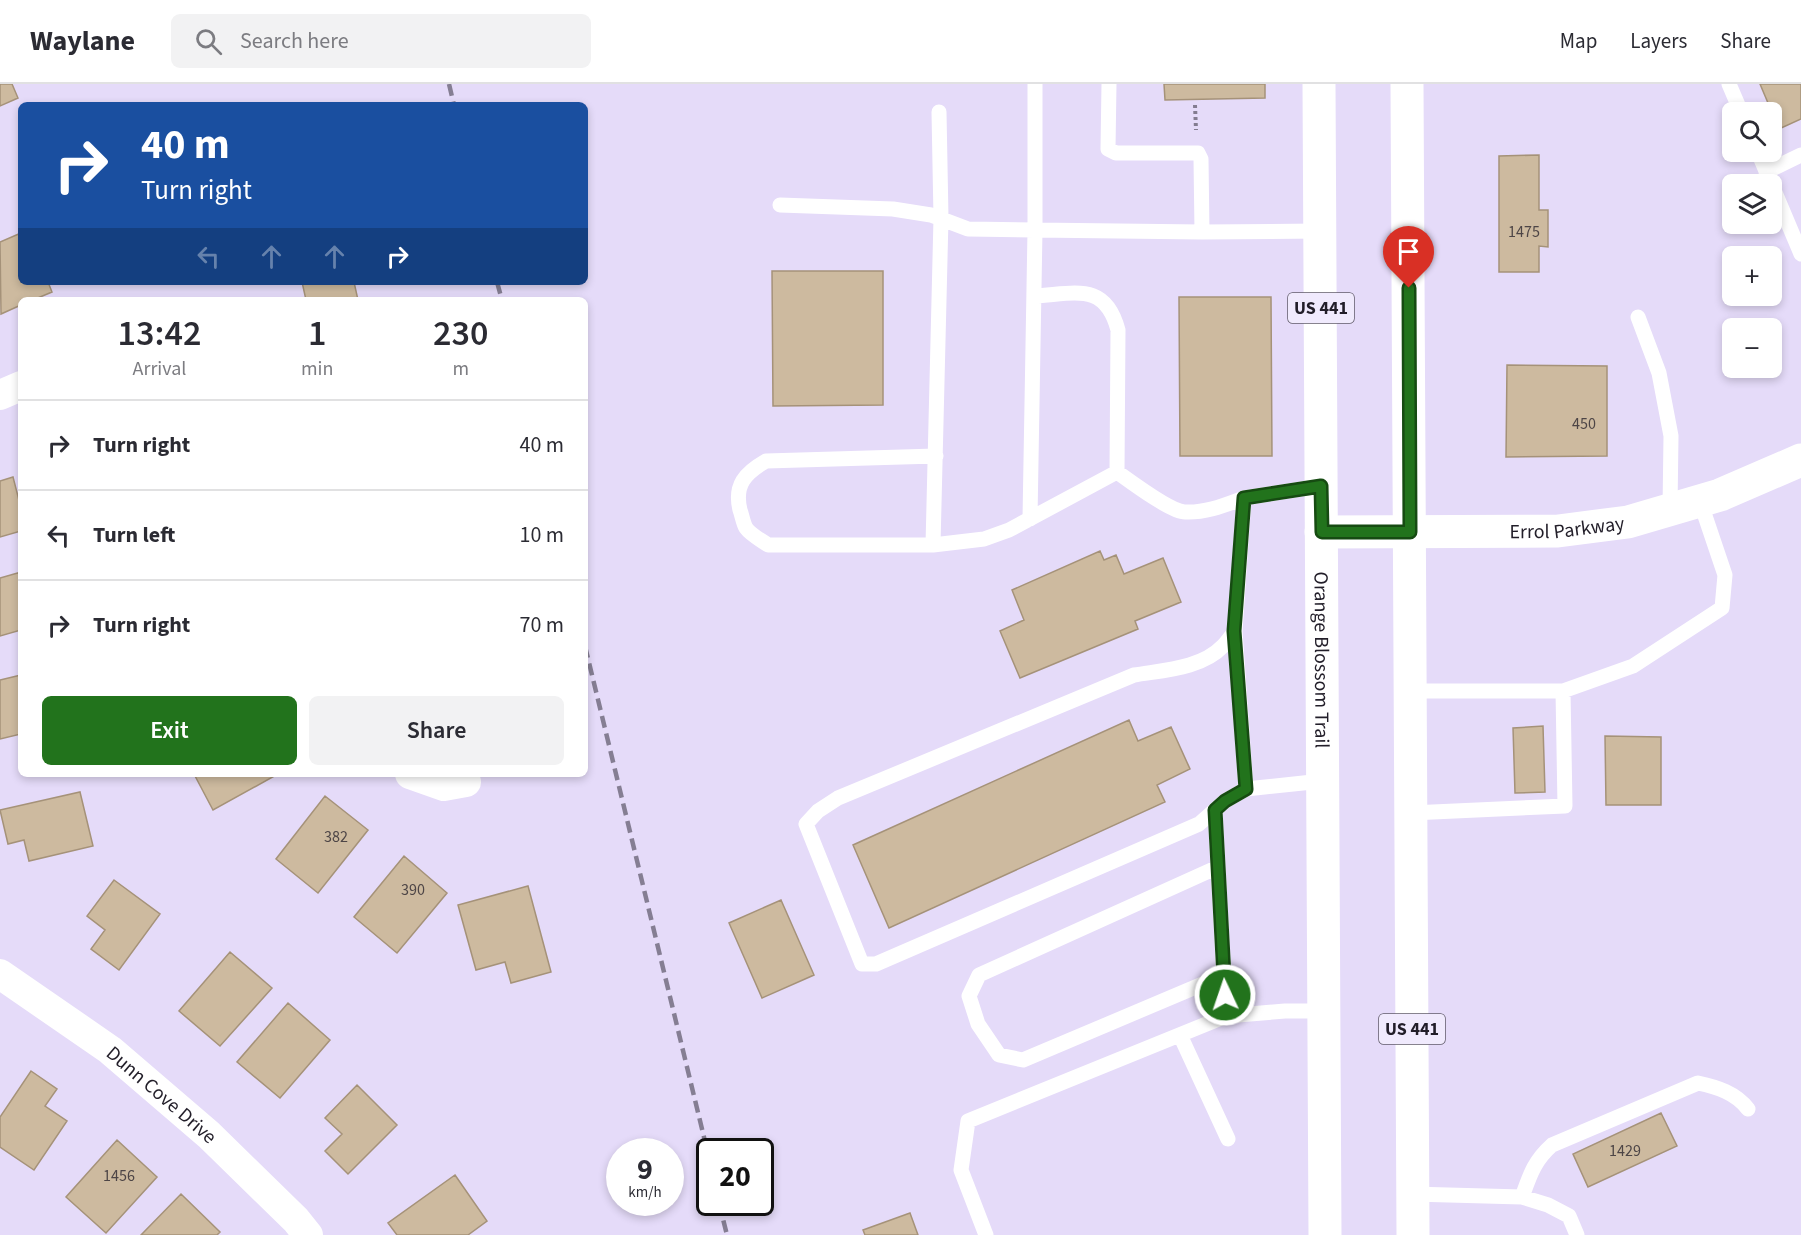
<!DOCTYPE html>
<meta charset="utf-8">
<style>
body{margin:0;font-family:"Source Sans 3",sans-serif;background:#f2f2f3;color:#2b2b33;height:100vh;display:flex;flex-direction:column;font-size:22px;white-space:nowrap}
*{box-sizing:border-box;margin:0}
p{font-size:20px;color:#7c7c81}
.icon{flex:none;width:33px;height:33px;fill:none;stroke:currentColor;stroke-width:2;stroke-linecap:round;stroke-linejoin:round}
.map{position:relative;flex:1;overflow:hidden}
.drawer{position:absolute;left:18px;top:213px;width:570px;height:480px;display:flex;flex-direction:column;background:#fff;border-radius:9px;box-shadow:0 3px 9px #0003}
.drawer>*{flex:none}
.top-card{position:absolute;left:18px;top:18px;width:570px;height:183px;border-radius:9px;box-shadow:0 3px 9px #0003;background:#1a4fa0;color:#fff;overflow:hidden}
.controls{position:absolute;left:1722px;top:18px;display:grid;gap:12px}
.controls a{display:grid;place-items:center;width:60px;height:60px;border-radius:9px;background:#fff;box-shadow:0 3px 9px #0003;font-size:30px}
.speed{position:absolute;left:606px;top:1054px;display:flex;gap:12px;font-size:30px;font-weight:700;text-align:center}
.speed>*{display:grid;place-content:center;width:78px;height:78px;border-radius:50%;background:#fff;box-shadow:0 3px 9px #0003;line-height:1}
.speed small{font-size:15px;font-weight:400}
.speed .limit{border:3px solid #111;border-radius:9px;background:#fff;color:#111}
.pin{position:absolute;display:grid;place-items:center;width:51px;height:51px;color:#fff;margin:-62px -26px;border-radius:50% 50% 50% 0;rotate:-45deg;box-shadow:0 0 6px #0007}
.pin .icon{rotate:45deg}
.me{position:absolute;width:66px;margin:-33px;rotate:357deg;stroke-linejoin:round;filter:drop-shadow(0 0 4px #0008)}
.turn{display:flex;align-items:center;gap:21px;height:126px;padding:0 24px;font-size:27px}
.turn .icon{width:78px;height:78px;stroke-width:2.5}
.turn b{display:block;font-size:42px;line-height:51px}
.lanes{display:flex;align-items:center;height:57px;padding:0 24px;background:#0003;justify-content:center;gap:30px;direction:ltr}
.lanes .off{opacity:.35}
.eta{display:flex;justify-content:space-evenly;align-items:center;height:102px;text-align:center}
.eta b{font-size:36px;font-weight:600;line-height:42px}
.action{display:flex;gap:12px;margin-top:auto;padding:12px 24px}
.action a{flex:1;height:69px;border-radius:9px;background:#22731c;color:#fff;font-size:24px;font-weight:600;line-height:69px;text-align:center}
.action a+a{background:#f2f2f3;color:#2b2b33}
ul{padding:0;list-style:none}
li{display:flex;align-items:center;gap:18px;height:90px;padding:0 24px;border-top:2px solid #e1e1e2}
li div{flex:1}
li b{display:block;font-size:22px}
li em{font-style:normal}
header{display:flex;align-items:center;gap:36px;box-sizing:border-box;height:84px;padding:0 30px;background:#fff;border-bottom:2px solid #e1e1e2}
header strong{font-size:28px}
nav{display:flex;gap:33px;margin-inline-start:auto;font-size:21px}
.search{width:420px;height:54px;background:#f2f2f3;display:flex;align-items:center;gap:15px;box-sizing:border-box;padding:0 21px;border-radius:9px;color:#7c7c81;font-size:22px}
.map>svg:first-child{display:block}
</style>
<header>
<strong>Waylane</strong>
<div class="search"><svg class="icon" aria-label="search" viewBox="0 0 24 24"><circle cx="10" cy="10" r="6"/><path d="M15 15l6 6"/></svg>Search here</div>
<nav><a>Map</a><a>Layers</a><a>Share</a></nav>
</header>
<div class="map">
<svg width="1801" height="1151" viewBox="0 0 1801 1151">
<rect width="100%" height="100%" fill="#e5dbf9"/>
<path fill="#cdba9f" stroke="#a59279" stroke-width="1.5" d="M0,0H12L18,14L0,22Z
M1164,0H1265V14L1165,16Z
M1760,0H1801V35L1779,45Z
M1539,71V126H1548V163L1539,162V188H1499V72Z
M21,149V198H48L52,208L33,216H21V221L1,230L0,158Z
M772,187H883V321L773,322Z
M302,198H354L358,216H306Z
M1179,213H1271L1272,372H1180Z
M1507,281L1607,282V372L1506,373Z
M13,393L21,424V447L0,453V397Z
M1100,467L1104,476L1116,471L1124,490L1163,474L1181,518L1135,537L1138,545L1020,594L1000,547L1024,536L1012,506Z
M21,488V546L0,552V494Z
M21,591V650L0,655V596Z
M1129,636L1138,657L1171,643L1190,685L1157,701L1165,718L889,844L853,761Z
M1543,642L1545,708L1515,709L1513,644Z
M1605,652L1661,653V721H1606Z
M194,690H278L213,726Z
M80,708L93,762L29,777L24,756L8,760L0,726Z
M325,712L368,746L318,809L276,775Z
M404,772L447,809L397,869L354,833Z
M114,796L160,830L119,886L91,865L105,846L87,832Z
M528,802L551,888L511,899L505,878L476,886L458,821Z
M781,816L814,891L762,914L729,839Z
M230,868L272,904L220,962L179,927Z
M288,919L330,956L280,1014L237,978Z
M31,987L57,1005L45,1022L67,1037L34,1086L0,1063V1033Z
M357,1001L397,1041L348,1090L325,1067L342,1050L325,1034Z
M1661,1029L1677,1062L1588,1103L1573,1070Z
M117,1056L157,1093L106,1149L66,1113Z
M455,1091L487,1137L468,1151H397L388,1139Z
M181,1110L220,1148L217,1151H141Z
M910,1129L918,1151H865L863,1146Z"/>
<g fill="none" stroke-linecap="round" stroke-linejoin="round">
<path stroke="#837c90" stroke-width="4" stroke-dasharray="3 3" stroke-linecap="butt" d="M1195,21L1196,46"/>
<path stroke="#fff" stroke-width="15" d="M1035,0V146L1202,148L1320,147
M1109,0L1108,65L1116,69H1198L1201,75L1202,148
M1729,0L1741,28
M939,28L941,134L933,461L984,455L1009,446L1117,388C1131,398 1171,428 1185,428C1206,429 1225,421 1244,414
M1758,68L1801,170
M1766,88L1801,71
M780,121L893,125L931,131L968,145L1035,146L1030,435
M1034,212C1074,210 1105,197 1118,246L1117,388
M1638,233L1659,289L1671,352L1670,425
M1321,402L1244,414L1235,547C1231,552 1227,558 1223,562C1201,585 1163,586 1134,591L838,714L818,727L806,740L862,880H876L1199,740L1225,717L1246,705L1322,697
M933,461H768C761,456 751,451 746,444C743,439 742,431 740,426C734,401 745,389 766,377L936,372
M1235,547L1246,705
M1411,607H1563L1633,582L1722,524L1725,491L1700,417
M1215,726L1226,932
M1411,729L1565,722L1563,607
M1218,783L979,891L969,912L978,940L999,971L1023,976L1224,891
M1180,951L1228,1055
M1412,1110L1522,1113L1548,1121L1569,1132L1577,1151
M1522,1113C1530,1091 1534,1077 1552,1061L1698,999C1717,1003 1736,1009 1748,1025
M986,1151L961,1086L968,1037L1226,932L1285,927H1324"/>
<g stroke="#fff" stroke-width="30">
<path d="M0,311L21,302"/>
<path d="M410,690L444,702L466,698"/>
<path id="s1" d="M0,890L110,966L209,1051L296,1136L308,1151"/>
</g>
<path stroke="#fff" stroke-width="33" id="s2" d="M1321,448L1558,447L1628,438L1720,411L1801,376"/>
<g stroke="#fff" stroke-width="33">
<path id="s3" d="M1319,0L1325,1151"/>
<path d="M1407,0L1413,1151"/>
</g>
<path stroke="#857e93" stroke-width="4.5" stroke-dasharray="12 6" stroke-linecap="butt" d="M449,0L454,21
M497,198L502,216
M585,562L710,1078
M719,1119L727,1151"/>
</g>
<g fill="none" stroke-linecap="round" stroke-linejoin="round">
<defs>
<path id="route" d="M1225,911L1215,726L1225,717L1246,705L1234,547L1244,414L1321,402L1322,448H1410L1409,204"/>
</defs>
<use href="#route" stroke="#164b12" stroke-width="15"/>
<use href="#route" stroke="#22731c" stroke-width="10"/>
</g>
<g text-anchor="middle" stroke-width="6" stroke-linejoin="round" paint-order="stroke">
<g font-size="16" fill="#4d4546">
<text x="1524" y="153">1475</text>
<text x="1584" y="345">450</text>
<text x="336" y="758">382</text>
<text x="413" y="811">390</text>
<text x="1625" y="1072">1429</text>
<text x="119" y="1097">1456</text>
</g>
<g fill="#f0eafd" stroke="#605b69" stroke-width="1.5">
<rect x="1288" y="209" width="66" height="30" rx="4.5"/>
<rect x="1379" y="930" width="66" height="30" rx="4.5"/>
</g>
<g font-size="18" font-weight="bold" fill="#221e29">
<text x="1321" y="230">US 441</text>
<text x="1412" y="951">US 441</text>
</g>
<g font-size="20" fill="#221e29" stroke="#f0eafd">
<text dy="7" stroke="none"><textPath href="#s2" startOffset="246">Errol Parkway</textPath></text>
<text dy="7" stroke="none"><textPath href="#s3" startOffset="576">Orange Blossom Trail</textPath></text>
<text dy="7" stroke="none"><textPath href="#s1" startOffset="202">Dunn Cove Drive</textPath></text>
</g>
</g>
</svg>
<div class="controls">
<a><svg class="icon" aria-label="search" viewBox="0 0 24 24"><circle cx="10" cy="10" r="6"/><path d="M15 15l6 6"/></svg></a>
<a><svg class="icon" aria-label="layers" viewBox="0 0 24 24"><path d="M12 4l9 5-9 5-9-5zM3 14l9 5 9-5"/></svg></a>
<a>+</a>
<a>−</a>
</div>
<div class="speed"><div>9<small>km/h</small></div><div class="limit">20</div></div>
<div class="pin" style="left:1409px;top:204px;background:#d93025"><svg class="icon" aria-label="arrive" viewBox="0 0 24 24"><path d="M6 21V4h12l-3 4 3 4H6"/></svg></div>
<svg class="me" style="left:1225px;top:911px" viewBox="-20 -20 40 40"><circle r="17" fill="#22731c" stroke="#fff" stroke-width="3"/><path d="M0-11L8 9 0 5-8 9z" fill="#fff"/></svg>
<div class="top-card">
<div class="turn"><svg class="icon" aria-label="right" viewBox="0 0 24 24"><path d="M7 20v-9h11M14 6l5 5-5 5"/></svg><div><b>40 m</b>Turn right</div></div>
<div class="lanes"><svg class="icon off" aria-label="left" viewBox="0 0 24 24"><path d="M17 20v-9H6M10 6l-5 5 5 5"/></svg><svg class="icon off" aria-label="ahead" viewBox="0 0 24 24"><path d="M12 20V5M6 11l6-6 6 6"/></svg><svg class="icon off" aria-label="ahead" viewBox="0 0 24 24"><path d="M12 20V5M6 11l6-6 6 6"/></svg><svg class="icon" aria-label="right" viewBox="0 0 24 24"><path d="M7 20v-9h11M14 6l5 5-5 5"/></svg></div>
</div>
<section class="drawer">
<div class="eta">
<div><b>13:42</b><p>Arrival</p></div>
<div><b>1</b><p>min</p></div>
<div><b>230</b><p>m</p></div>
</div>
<ul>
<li><svg class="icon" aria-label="right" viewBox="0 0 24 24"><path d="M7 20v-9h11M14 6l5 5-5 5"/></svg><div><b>Turn right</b></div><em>40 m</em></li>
<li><svg class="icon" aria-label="left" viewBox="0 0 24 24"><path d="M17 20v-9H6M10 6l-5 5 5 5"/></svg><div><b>Turn left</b></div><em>10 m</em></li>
<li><svg class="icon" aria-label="right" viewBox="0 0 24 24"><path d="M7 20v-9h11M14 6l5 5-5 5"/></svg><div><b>Turn right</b></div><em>70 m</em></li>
</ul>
<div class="action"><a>Exit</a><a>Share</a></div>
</section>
</div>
